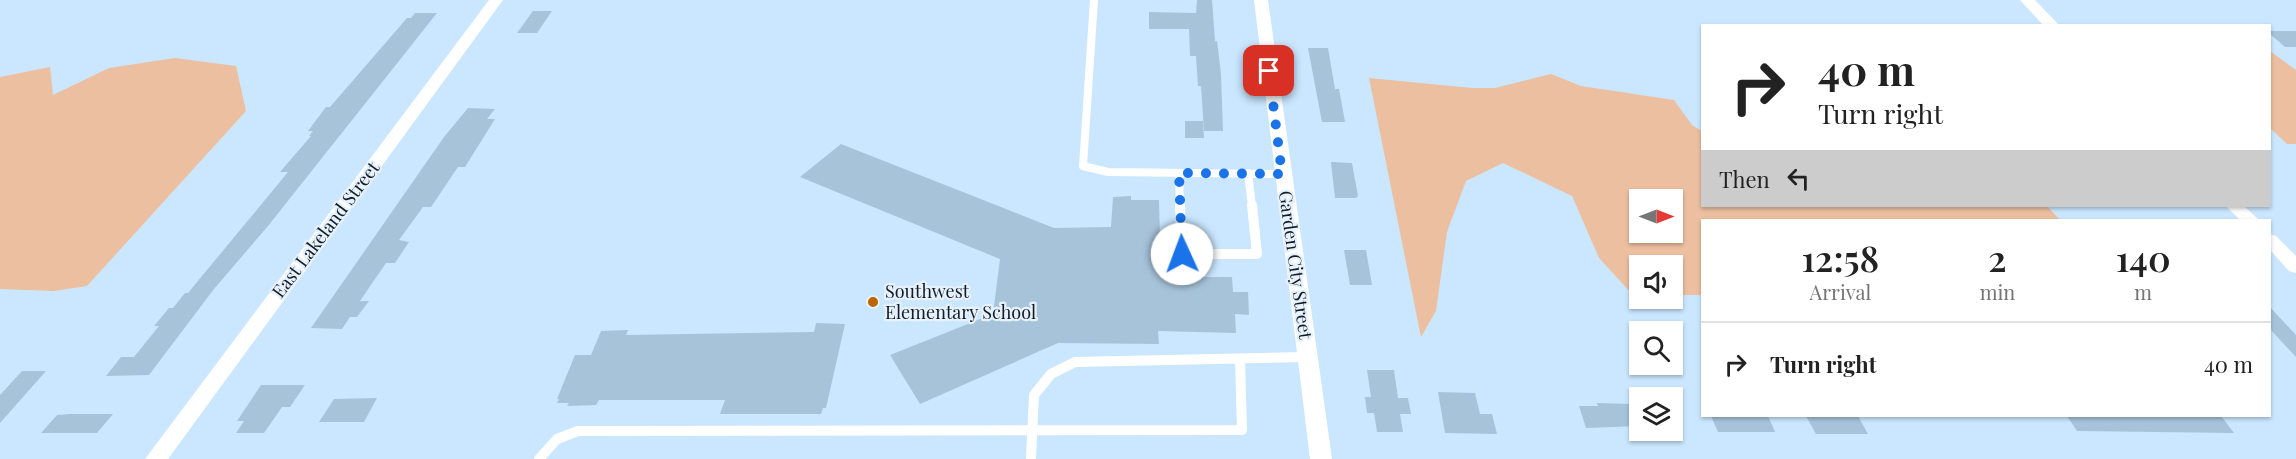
<!DOCTYPE html>
<style>
body{margin:0;font-family:"Playfair Display",serif;background:#f6f6f6;color:#222;height:100vh;display:flex;flex-direction:column;font-size:22px;white-space:nowrap}
*{box-sizing:border-box;margin:0}
p{font-size:20px;color:#767676}
.icon{flex:none;width:33px;height:33px;fill:none;stroke:currentColor;stroke-width:2;stroke-linecap:round;stroke-linejoin:round}
.map{position:relative;flex:1;overflow:hidden}
.panel{position:absolute;left:1701px;top:219px;width:570px;height:198px;display:flex;flex-direction:column;background:#fff;border-radius:0px;box-shadow:0 2px 4px #0004}
.panel>*{flex:none}
.banner{position:absolute;left:1701px;top:24px;width:570px;height:183px;border-radius:0px;box-shadow:0 2px 4px #0004;background:#fff;color:#222;overflow:hidden}
.needle{width:39px;rotate:90deg}
.controls{position:absolute;left:1629px;top:189px;display:grid;gap:12px}
.controls a{display:grid;place-items:center;width:54px;height:54px;border-radius:0px;background:#fff;box-shadow:0 2px 4px #0004;font-size:30px}
.pin{position:absolute;display:grid;place-items:center;width:51px;height:51px;color:#fff;margin:-26px;border-radius:12px;box-shadow:0 3px 9px #0006}
.me{position:absolute;width:66px;margin:-33px;rotate:358deg;stroke-linejoin:round;filter:drop-shadow(0 0 4px #0008)}
.turn{display:flex;align-items:center;gap:21px;height:126px;padding:0 18px;font-size:27px}
.turn .icon{width:78px;height:78px;stroke-width:2.5}
.turn b{display:block;font-size:42px;line-height:51px}
.then{display:flex;align-items:center;height:57px;padding:0 18px;background:#0003;gap:12px;font-size:22px}
.eta{display:flex;justify-content:space-evenly;align-items:center;height:102px;text-align:center}
.eta b{font-size:36px;font-weight:600;line-height:42px}
ul{padding:0;list-style:none}
li{display:flex;align-items:center;gap:18px;height:84px;padding:0 18px;border-top:2px solid #e0e0e0}
li div{flex:1}
li b{display:block;font-size:22px}
li em{font-style:normal}
.map>svg:first-child{display:block}
</style>
<div class="map">
<svg width="2296" height="459" viewBox="0 0 2296 459">
<rect width="100%" height="100%" fill="#cae7ff"/>
<path fill="#ecbfa0" fill-rule="evenodd" d="M2270,51L2296,70V144H2287L2270,128Z
M175,58L236,66L246,111L87,286L54,291L0,289V77L50,67L53,95L109,68Z
M1551,74L1581,86L1674,100L1692,125L1702,131V206H2047L2060,220H1702V295H1673L1672,266H1640L1639,295H1633L1599,258L1572,196L1503,163L1466,181L1447,232L1436,311L1421,337L1369,78L1472,88H1495ZM1640,200H1672V232H1640Z"/>
<path fill="#a7c3da" d="M1197,0H1212L1215,41H1217L1221,74L1223,131H1204L1201,86H1198L1196,56H1190L1189,29H1149V12L1196,13Z
M533,11H552L537,33H517Z
M415,13H437L268,226L214,289L149,375L106,376L121,357H134L159,326H154L169,308H173L185,293H188L288,172H280L311,136H309L313,131H308L326,107H330L407,18H411Z
M2270,31H2296V47H2285L2270,34Z
M1308,48H1328L1335,89H1339L1345,122H1322Z
M468,108L495,109L487,119H495L465,167H458L431,207H423L399,240L409,242L395,263H386L360,301H369L357,317H350L342,329L311,328L444,137Z
M1185,121H1203L1204,138H1185Z
M841,144L1054,228L1111,227L1113,197L1131,196V200H1159L1161,277H1232L1233,292H1248L1249,315L1235,314L1236,333L1158,331L1159,344L1058,343L920,404L890,355L993,314L1000,259L800,177Z
M1331,162L1352,163L1358,196L1356,198H1335Z
M1344,250H1366L1372,285H1350Z
M2270,307L2296,335V357L2270,329Z
M816,323L845,324L826,408H823L821,414H720L725,400H599L596,405L567,406L569,403H557L559,399H557L575,355H591L601,331L628,330L626,335L814,332Z
M1367,370H1394L1398,398H1408L1411,414H1400L1403,432H1377L1374,413H1367L1365,397H1371Z
M22,371H46L0,423V395Z
M261,385H305L290,407H282L264,433H236L244,421H237Z
M1438,392L1475,393L1480,414H1492L1497,434L1445,433Z
M377,398L364,422H319L334,399Z
M1597,403L1632,404L1640,426L1586,428L1579,406H1598Z
M70,414H113L97,433H41L57,415Z
M1711,416H1768L1775,432H1718Z
M1806,416H1858L1868,434H1816Z
M2067,416H2221L2234,433L2077,431Z"/>
<g fill="none" stroke-linecap="round" stroke-linejoin="round">
<path stroke="#fff" stroke-width="8" d="M1094,0L1083,166L1108,172L1282,174
M1179,173L1180,206
M1248,173L1252,206"/>
<path stroke="#fff" stroke-width="10" d="M1180,205L1182,254H1257L1252,205
M539,459L557,439L578,431L1242,430L1240,359
M1031,459L1034,395L1051,374L1075,362L1307,357"/>
<path fill="#fff" fill-rule="evenodd" d="M489,0H503L168,459H145Z
M1254,0H1268L1332,459H1310Z
M2020,0H2035L2060,26H2044Z
M2226,206H2244L2259,220H2240Z
M2270,234L2276,236L2296,256V273L2289,271L2270,250Z"/>
</g>
<g fill="none" stroke-linecap="round" stroke-linejoin="round">
<path stroke="#1a73e8" stroke-width="10" stroke-dasharray="0 18" d="M1182,254L1179,173L1282,174L1269,71"/>
</g>
<circle fill="#bd6402" stroke="#e6f1fb" stroke-width="2" cx="873" cy="302" r="6"/>
<g text-anchor="middle" stroke-width="4.5" stroke-linejoin="round" paint-order="stroke">
<g font-size="18" fill="#111c24" stroke="#e6f1fb">
<text transform="translate(326 230) rotate(-53)" y="6">East Lakeland Street</text>
<text transform="translate(1295 265) rotate(82)" y="6">Garden City Street</text>
</g>
<g font-size="18" fill="#111c24" stroke="#e6f1fb" text-anchor="start">
<text x="885" y="298">Southwest<tspan x="885" dy="21">Elementary School</tspan></text>
</g>
</g>
</svg>
<div class="controls">
<a><svg class="needle" viewBox="-14 -14 28 28"><path d="M0-13l5 13h-10z" fill="#e53935"/><path d="M0 13l5-13h-10z" fill="#767676"/></svg></a>
<a><svg class="icon" aria-label="sound" viewBox="0 0 24 24"><path d="M4 9h4l5-4v14l-5-4H4zM17 9q2 3 0 6"/></svg></a>
<a><svg class="icon" aria-label="search" viewBox="0 0 24 24"><circle cx="10" cy="10" r="6"/><path d="M15 15l6 6"/></svg></a>
<a><svg class="icon" aria-label="layers" viewBox="0 0 24 24"><path d="M12 4l9 5-9 5-9-5zM3 14l9 5 9-5"/></svg></a>
</div>
<div class="pin" style="left:1269px;top:71px;background:#d93025"><svg class="icon" aria-label="arrive" viewBox="0 0 24 24"><path d="M6 21V4h12l-3 4 3 4H6"/></svg></div>
<svg class="me" style="left:1182px;top:254px" viewBox="-20 -20 40 40"><circle r="19" fill="#fff"/><path d="M0-13L10 11 0 6-10 11z" fill="#1a73e8"/></svg>
<div class="banner">
<div class="turn"><svg class="icon" aria-label="right" viewBox="0 0 24 24"><path d="M7 20v-9h11M14 6l5 5-5 5"/></svg><div><b>40 m</b>Turn right</div></div>
<div class="then">Then<svg class="icon" aria-label="left" viewBox="0 0 24 24"><path d="M17 20v-9H6M10 6l-5 5 5 5"/></svg></div>
</div>
<section class="panel">
<div class="eta">
<div><b>12:58</b><p>Arrival</p></div>
<div><b>2</b><p>min</p></div>
<div><b>140</b><p>m</p></div>
</div>
<ul>
<li><svg class="icon" aria-label="right" viewBox="0 0 24 24"><path d="M7 20v-9h11M14 6l5 5-5 5"/></svg><div><b>Turn right</b></div><em>40 m</em></li>
</ul>
</section>
</div>
